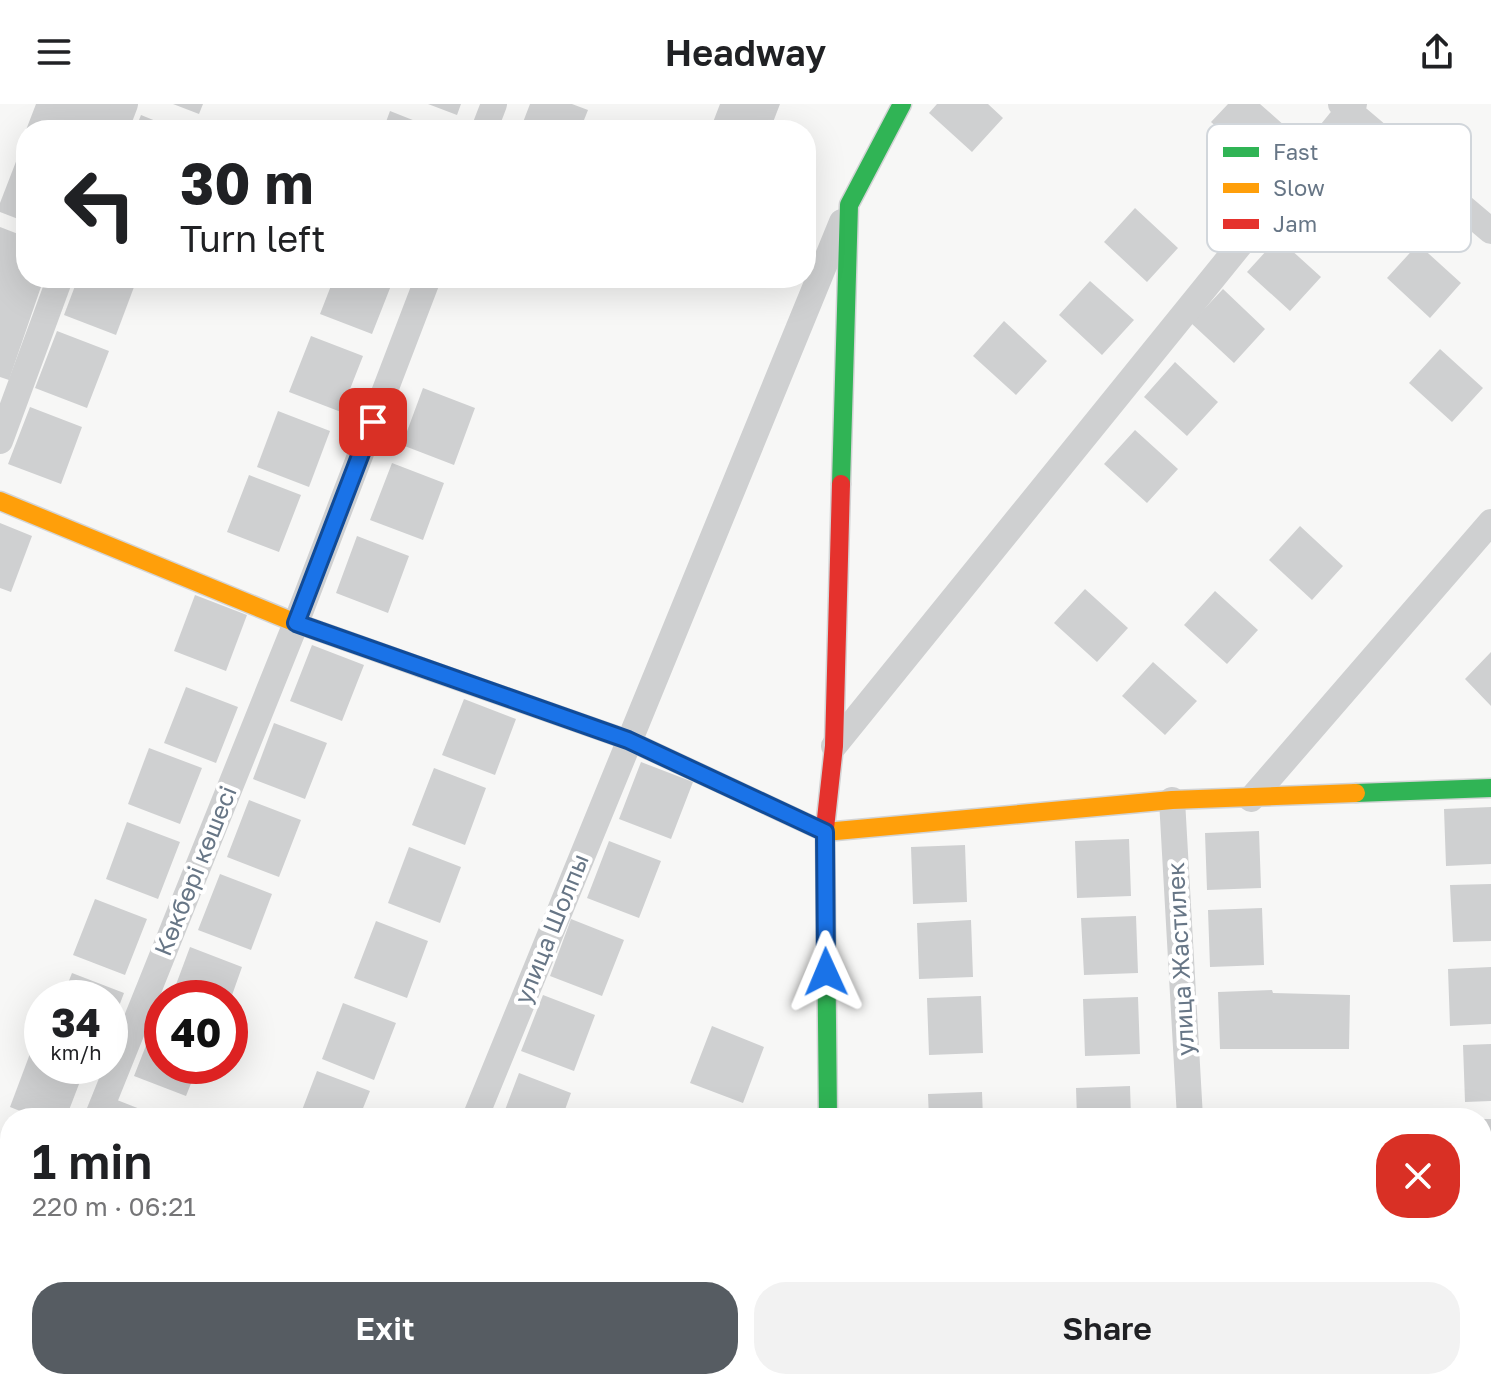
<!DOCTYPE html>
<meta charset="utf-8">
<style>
body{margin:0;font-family:"Golos Text",sans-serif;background:#f2f2f2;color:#202124;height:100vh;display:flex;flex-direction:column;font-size:30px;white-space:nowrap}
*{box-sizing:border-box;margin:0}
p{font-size:26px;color:#757577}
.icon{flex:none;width:44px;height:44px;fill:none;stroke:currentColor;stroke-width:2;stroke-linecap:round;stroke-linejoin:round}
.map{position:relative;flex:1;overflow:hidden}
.drawer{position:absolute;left:0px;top:1004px;width:1492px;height:282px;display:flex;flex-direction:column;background:#fff;border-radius:32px 32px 0 0;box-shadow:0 8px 32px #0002}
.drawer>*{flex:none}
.banner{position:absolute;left:16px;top:16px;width:800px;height:168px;border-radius:32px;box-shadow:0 8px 32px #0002;background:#fff;color:#202124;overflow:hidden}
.speed{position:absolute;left:24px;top:876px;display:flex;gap:16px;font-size:40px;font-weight:700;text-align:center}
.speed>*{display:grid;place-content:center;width:104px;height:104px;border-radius:50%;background:#fff;box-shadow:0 8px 32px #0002;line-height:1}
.speed small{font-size:20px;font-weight:400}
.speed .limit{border:12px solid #d22;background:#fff;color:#111}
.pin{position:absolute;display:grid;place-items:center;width:68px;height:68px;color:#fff;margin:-34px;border-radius:16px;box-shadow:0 4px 12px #0006}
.me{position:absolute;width:88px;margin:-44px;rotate:359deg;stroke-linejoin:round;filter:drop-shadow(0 0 6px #0008)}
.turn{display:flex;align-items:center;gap:28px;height:168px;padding:0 32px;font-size:36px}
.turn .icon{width:104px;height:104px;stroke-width:2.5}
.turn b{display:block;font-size:56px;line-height:68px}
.round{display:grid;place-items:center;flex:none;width:84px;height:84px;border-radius:32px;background:#f2f2f2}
.head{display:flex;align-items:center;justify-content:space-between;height:136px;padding:0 32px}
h1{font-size:48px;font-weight:600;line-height:60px}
.button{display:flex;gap:16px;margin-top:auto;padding:16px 32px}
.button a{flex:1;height:92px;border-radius:32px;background:#565c62;color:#fff;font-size:32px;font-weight:600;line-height:92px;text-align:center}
.button a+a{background:#f2f2f2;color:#202124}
header{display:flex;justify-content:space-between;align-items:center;height:104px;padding:0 32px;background:#fff;font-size:36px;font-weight:600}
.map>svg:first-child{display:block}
</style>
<header><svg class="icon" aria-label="menu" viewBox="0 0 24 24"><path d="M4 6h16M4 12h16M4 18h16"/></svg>Headway<svg class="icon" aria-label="share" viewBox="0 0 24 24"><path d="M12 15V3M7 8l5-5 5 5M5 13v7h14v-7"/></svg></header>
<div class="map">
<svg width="1491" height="1285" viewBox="0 0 1491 1285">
<rect width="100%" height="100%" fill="#f7f7f6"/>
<path fill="#cfd0d1" d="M36,0H114L104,26H26Z
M173,0H203L199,10Z
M428,0H461L457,11Z
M530,0H572L588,6L580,26H520Z
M720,0H780L770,26H710Z
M937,0H988L1003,14L972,48L929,9Z
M1228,0H1260L1286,23L1255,57L1211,18Z
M390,7L438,26H383Z
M141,11L178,26H135Z
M22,42L26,43V118L0,108V99Z
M1135,104L1178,144L1147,178L1104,138Z
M0,123L26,133V174H44L9,276L0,273Z
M1278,134L1321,173L1290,207L1247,168Z
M1418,140L1461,179L1430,214L1387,174Z
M78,174L137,175L116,231L64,211Z
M334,174H394L372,230L320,210Z
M1090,177L1134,216L1102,251L1059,211Z
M1223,185L1265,225L1234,259L1191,219Z
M1004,217L1047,257L1016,291L973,252Z
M57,227L109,247L87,304L35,284Z
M311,232L363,252L341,308L289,288Z
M1440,245L1483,284L1452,318L1409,279Z
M1175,258L1218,298L1187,332L1144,293Z
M423,284L475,304L454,361L402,341Z
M30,303L82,323L61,380L8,360Z
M278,307L330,327L309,383L257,363Z
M1135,326L1178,365L1147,399L1104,360Z
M392,359L444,379L423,436L370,416Z
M249,371L301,391L279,448L227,428Z
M0,419L32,432L11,488L0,484Z
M1300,422L1343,462L1312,496L1269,456Z
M357,432L409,452L388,509L336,489Z
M1085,485L1128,524L1097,558L1054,519Z
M1215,487L1258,526L1227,560L1184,521Z
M195,491L247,511L226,567L174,547Z
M312,541L364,561L342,617L290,597Z
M1491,548V602L1465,575Z
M1153,558L1197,597L1165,631L1122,592Z
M186,583L238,603L216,659L164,639Z
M464,595L516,615L495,671L442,651Z
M274,619L327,639L305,695L253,675Z
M149,644L202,664L180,720L128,700Z
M641,658L693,678L671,735L619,715Z
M434,664L486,684L465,741L412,721Z
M249,696L301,716L279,773L227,753Z
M1491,703V760L1446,762L1444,705Z
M127,718L180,738L158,795L106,775Z
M1259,727L1261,784L1207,786L1205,729Z
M1129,735L1131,792L1077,794L1075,737Z
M609,737L661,757L639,814L587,794Z
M965,741L967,798L913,800L911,743Z
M409,743L461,763L440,819L388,799Z
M220,770L272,790L251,846L198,826Z
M1491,780V837L1453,838L1450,781Z
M95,795L147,815L125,871L73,851Z
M1262,804L1264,861L1210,863L1208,806Z
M1136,812L1138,869L1084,871L1081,814Z
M571,815L624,836L602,892L550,872Z
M971,816L973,873L919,875L917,819Z
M376,817L428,837L407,894L354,874Z
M190,843L242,863L231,894H171Z
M1491,863V920L1450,922L1448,865Z
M72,869L124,889L110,926V894H62Z
M1272,886L1273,889L1350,891L1349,945H1220L1218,888Z
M543,891L595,911L574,967L521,947Z
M981,892L983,949L929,951L927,894Z
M1138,893L1140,950L1085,952L1083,895Z
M343,899L396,919L374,976L322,955Z
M156,916L162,918V962H198L186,992L134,972Z
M712,922L764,943L743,999L690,979Z
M1491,940V997L1465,998L1463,941Z
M31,947L42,951V962H71L84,967L66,1014H38L10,1003Z
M317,967L370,987L359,1014H299Z
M519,969L571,989L562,1014H502Z
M1130,982L1131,1014H1077L1076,984Z
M982,988L983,1014H929L928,990Z
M117,996L163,1014H110Z
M1482,1015H1491V1072H1482Z
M10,1020V1082L0,1079V1046Z
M0,1108L10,1112V1176L0,1173Z
M1491,1187V1244H1482V1188Z
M1482,1264H1491V1285H1471V1276H1482Z
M47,1276H77L74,1285Z
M189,1276H197L219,1285H185Z
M394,1276H432L454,1285H391Z
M953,1276H992V1279L953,1280Z"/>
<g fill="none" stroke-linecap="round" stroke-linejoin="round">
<defs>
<path id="fast" d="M841,380L849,101L902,0
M420,563L628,636L825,728L828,1014
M1356,689L1491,684"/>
<path id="slow" d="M0,397L296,519L420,563
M825,724V728L1172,696L1356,689"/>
<path id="jam" d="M825,724L834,642L841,380"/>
</defs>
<use href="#fast" stroke="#d3d4d5" stroke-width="21"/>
<use href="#slow" stroke="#d3d4d5" stroke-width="21"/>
<use href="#jam" stroke="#d3d4d5" stroke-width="21"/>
<path stroke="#cfd0d1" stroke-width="26" d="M1341,0L1491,127
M115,26L125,0
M484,26L494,0
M0,337L60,174
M834,642L1354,0
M1251,695L1491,418
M1172,696L1190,1014
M97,1014L296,519L428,174
M475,1014L842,118
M0,1255L10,1230
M839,1276L840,1285
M1205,1276V1285
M366,1285L370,1276
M765,1285L769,1276"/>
<use href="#fast" stroke="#30b455" stroke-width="18"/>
<use href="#slow" stroke="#ff9f0a" stroke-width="18"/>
<use href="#jam" stroke="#e5322d" stroke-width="18"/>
</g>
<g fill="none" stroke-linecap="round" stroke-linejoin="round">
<defs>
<path id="route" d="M373,318L296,519L628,636L825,728L826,868"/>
</defs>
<use href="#route" stroke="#114b97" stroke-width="20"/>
<use href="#route" stroke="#1a73e8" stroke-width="14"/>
</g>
<g text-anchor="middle" stroke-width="8" stroke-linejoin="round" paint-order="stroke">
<g font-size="24" fill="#677686" stroke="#fff">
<text transform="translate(196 767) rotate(-68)" y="8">Көкбөрі көшесі</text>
<text transform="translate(552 825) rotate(-68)" y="8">улица Шолпы</text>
<text transform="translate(1181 855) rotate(-93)" y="8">улица Жастилек</text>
</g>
</g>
<rect x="1207" y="20" width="264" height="128" rx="12" fill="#fff" stroke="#d1d6db" stroke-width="2"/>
<rect x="1223" y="43" width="36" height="10" fill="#30b455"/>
<rect x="1223" y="79" width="36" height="10" fill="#ff9f0a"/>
<rect x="1223" y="115" width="36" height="10" fill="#e5322d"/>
<g font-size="22" fill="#677686">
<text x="1273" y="56">Fast</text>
<text x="1273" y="92">Slow</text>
<text x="1273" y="128">Jam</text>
</g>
</svg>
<div class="speed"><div>34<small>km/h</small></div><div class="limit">40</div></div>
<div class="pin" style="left:373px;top:318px;background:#d93025"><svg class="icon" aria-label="arrive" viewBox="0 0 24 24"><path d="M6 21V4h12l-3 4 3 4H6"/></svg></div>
<svg class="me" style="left:826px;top:868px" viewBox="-20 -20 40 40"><path d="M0-17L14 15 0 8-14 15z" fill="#1a73e8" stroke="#fff" stroke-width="4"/></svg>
<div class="banner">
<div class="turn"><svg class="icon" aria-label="left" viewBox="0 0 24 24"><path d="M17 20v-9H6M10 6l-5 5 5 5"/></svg><div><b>30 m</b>Turn left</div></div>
</div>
<section class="drawer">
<div class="head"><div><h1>1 min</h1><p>220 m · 06:21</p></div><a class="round" style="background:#d93025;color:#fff"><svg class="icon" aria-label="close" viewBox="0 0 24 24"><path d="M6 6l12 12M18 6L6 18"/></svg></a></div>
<div class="button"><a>Exit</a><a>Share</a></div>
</section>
</div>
